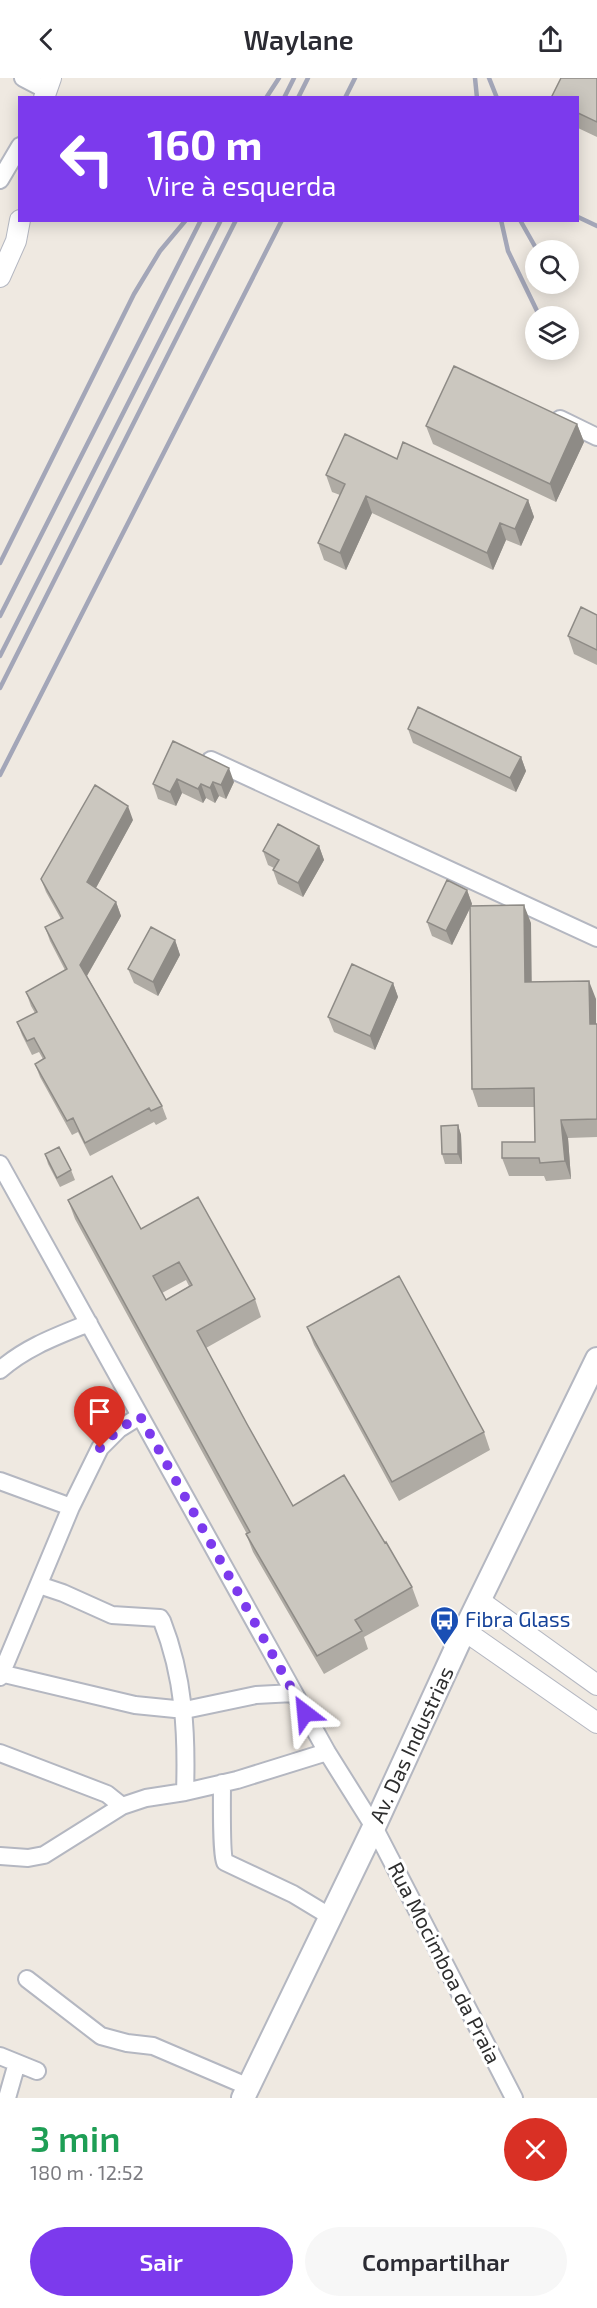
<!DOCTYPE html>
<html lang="pt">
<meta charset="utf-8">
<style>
body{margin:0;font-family:"Exo 2",sans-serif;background:#f7f7f7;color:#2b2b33;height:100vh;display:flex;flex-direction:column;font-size:22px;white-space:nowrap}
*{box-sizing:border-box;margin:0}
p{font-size:20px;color:#7c7c81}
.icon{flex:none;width:33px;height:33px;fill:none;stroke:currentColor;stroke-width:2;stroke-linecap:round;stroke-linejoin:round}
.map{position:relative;height:2020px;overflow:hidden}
.panel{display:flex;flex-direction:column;background:#fff;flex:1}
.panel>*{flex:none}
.guide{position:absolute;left:18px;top:18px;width:561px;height:126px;border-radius:0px;box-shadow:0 3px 15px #0003;background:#7c3aed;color:#fff;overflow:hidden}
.controls{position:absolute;left:525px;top:162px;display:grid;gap:12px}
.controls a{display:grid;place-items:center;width:54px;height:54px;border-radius:50%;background:#fff;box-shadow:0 3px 15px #0003;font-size:30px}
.pin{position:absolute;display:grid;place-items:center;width:51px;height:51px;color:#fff;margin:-62px -26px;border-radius:50% 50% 50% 0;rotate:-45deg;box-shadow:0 0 6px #0007}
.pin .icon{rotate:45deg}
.me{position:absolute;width:66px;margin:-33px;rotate:331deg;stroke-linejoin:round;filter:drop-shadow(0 0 4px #0008)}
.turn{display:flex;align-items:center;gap:21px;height:126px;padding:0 30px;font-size:27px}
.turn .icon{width:78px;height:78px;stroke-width:2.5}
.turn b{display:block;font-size:42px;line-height:51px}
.round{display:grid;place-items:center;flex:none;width:63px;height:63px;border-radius:32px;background:#f7f7f7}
.headline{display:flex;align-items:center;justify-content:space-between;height:102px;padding:0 30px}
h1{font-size:36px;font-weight:600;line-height:45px;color:#1e9e55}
.action{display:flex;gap:12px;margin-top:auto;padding:12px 30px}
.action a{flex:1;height:69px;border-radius:36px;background:#7c3aed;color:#fff;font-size:24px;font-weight:600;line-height:69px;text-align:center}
.action a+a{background:#f7f7f7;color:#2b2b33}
header{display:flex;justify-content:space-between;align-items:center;height:78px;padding:0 30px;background:#fff;font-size:27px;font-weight:600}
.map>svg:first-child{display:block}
</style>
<header><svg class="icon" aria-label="back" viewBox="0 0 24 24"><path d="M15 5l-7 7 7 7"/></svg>Waylane<svg class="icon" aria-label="share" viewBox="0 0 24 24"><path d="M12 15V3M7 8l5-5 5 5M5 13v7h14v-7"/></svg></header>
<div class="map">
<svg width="597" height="2020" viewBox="0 0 597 2020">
<rect width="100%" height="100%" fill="#efe9e1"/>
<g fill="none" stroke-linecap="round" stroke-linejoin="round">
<defs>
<path id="minor" d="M23,0L46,12
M0,102L20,68
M560,341L597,359
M211,682L597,860
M0,1086L327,1674L374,1749L514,2020
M0,1292C26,1269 57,1258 89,1245
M0,1403L71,1429
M39,1507L63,1515L112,1537L160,1540L162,1543C184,1599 187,1655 185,1714
M0,1595L135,1627L185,1632L256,1617L294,1615
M0,1599L71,1429L100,1370L119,1351L140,1338
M0,1675L107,1716L122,1728
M222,1705C222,1718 221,1777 225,1784L293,1816L331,1839
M0,1778L28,1780L44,1777L122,1728L146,1720L185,1714L237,1702L327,1674
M27,1901L101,1958L127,1965L153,1968L249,2009
M0,1978L37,1993
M7,2020L17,1985"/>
<path id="tertiary" d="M44,20L51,0
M0,199L16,163L20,142
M480,1523L597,1607
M465,1553L597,1645"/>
<path id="secondary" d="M243,2020L374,1749L458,1566L597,1281"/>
</defs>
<use href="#minor" stroke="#b4b7c1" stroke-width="20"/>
<use href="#tertiary" stroke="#b4b7c1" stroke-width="22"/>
<use href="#secondary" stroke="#b4b7c1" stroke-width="26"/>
<use href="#minor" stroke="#fff" stroke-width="16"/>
<use href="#tertiary" stroke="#fff" stroke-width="20"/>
<use href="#secondary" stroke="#fff" stroke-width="22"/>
<path stroke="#a3a6b8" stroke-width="4.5" d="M475,0L477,20
M489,0L497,20
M266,20L279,0
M284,20L294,0
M298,20L308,0
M345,20L355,0
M578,139L597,148
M501,142L508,173L538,235
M520,142L537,172
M0,485L134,216L160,173L186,142
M0,538L201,142
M0,578L221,142
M0,610L236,142
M0,697L282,142"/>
</g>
<path fill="#afaba4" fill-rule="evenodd" d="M597,0V59L578,50V20Z
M577,346L584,364L556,424L433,366L426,348Z
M397,381L528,422L534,439L521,468L506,462L493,492L372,435L346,492L324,482L318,465L340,417L332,414L326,397Z
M597,537V587L574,576L568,558Z
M408,651L521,679L526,693L516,714L413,665Z
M173,663L234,704L226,721L219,718L215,725L206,720L203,725L182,715L176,728L158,721L153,706Z
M133,742L96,810L116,824L121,838L87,898L162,1028L167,1041L156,1047L154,1044L90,1078L78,1054L72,1057L40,999L35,986L43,981L39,974L32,977L22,957L17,944L35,935L31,928L26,914L65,892L50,863L45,849L61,841L46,814L41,801Z
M319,768L324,782L303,819L278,806L273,792L274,790L268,787L263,773Z
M467,812L472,826L471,828L531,845V904L596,921V946H597V1059L568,1060L571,1101L546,1103L544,1098H509L502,1080L535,1064V1029H478L472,1011L470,830L452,867L432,858L427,844Z
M175,862L180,877L158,918L134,905L128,891Z
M393,905L398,919L375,972L334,954L328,939Z
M458,1047L461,1057L462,1086H445L442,1076Z
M45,1076L71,1092L75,1102L60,1109L48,1086Z
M68,1122L141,1151L255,1221L261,1239L206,1270L247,1346L293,1428L412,1509L419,1528L364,1559L368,1571L324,1596L253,1474L246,1456H247L75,1141ZM186,1202L189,1208L166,1222L162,1215Z
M307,1249L484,1354L490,1372L399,1423L314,1267Z"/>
<path fill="#8e8b86" d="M577,346L584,364L556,424L550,406Z
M366,418L372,435L346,492L340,475Z
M528,422L534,439L521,468L515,451Z
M500,445L506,462L493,492L487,475Z
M521,679L526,693L516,714L510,700Z
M229,690L234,704L226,721L221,707Z
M177,701L182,715L176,728L170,714Z
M213,704L219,718L215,725L210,710Z
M201,706L206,720L203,725L198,711Z
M128,728L133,742L92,817L87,804Z
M319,768L324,782L303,819L298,805Z
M467,812L472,826L452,867L446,853Z
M116,824L121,838L85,901L80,887Z
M524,827L531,845L532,922L525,904Z
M175,862L180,877L158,918L153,904Z
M589,903L596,921V964L590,946Z
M393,905L398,919L375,972L370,958Z
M561,1042L568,1060L571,1101L565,1083Z
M458,1047L461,1057L462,1086L458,1076Z"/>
<path fill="#cbc7bf" stroke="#8e8b86" stroke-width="1.5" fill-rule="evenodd" d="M561,0H597V44L578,35V20H551Z
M454,288L577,346L550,406L426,348Z
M345,356L397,381L403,364L528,422L515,451L500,445L487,475L366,418L340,475L318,465L345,406L326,397Z
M581,529L597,537V572L568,558Z
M418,629L521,679L510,700L408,651Z
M173,663L229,690L221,707L213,704L210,710L201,706L198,711L177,701L170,714L153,706Z
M95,707L128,728L87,804L116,824L80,887L162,1028L151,1033L149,1030L85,1065L73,1040L67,1043L35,986L45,980L34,960L27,963L17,944L37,934L26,914L67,891L45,849L63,840L41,801Z
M278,746L319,768L298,805L273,792L279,782L263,773Z
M447,802L467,812L446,853L427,844Z
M524,827L525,904L589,903L590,946H597V1041L561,1042L565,1083L540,1085L539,1080H502V1064H535L534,1010L472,1011L470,828Z
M151,849L175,862L153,904L128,891Z
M352,886L393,905L370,958L328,939Z
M458,1047V1076H442L441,1048Z
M59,1069L71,1092L57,1100L45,1076Z
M112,1098L141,1151L198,1119L255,1221L197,1253L247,1346L293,1428L344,1397L385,1465L386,1464L412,1509L355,1542L362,1553L317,1578L246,1456L250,1454L68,1122ZM179,1184L192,1207L166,1222L153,1198Z
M399,1198L484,1354L392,1404L307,1249Z"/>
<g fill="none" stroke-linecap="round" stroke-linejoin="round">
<path stroke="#7c3aed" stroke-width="10" stroke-dasharray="0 18" d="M100,1370L119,1351L140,1338L305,1635"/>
</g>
<defs>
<symbol id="bus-pin" viewBox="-11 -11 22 30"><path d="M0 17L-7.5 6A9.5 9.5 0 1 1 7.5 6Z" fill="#1a4fb4" stroke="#fff"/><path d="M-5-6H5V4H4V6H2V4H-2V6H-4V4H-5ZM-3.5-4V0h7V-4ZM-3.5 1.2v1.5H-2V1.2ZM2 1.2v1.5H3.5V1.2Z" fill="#fff"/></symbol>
</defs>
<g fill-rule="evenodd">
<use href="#bus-pin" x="428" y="1526" width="33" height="45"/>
</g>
<g text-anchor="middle" stroke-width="6" stroke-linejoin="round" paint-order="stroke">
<g font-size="21" fill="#164399" stroke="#fff" text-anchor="start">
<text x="465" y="1549">Fibra Glass</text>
</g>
<g font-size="21" fill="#2e2e2e" stroke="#fff">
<text transform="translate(412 1667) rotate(-65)" y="7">Av. Das Industrias</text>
<text transform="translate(444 1885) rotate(63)" y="7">Rua Mocimboa da Praia</text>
</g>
</g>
</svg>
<div class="controls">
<a><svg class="icon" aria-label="search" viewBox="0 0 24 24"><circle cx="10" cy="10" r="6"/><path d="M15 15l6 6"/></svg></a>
<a><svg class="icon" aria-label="layers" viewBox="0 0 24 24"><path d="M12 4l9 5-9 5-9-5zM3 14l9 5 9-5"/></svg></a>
</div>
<div class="pin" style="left:100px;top:1370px;background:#d93025"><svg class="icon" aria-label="arrive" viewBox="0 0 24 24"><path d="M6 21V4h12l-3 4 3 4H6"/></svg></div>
<svg class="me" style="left:305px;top:1635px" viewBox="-20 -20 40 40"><path d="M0-17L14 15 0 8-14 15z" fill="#7c3aed" stroke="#fff" stroke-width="4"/></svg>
<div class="guide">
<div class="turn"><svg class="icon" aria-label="left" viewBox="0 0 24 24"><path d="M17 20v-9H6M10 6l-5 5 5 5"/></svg><div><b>160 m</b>Vire à esquerda</div></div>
</div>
</div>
<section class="panel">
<div class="headline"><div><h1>3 min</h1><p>180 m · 12:52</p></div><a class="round" style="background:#d93025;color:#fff"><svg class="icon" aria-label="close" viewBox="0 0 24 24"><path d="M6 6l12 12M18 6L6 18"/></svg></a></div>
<div class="action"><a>Sair</a><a>Compartilhar</a></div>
</section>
